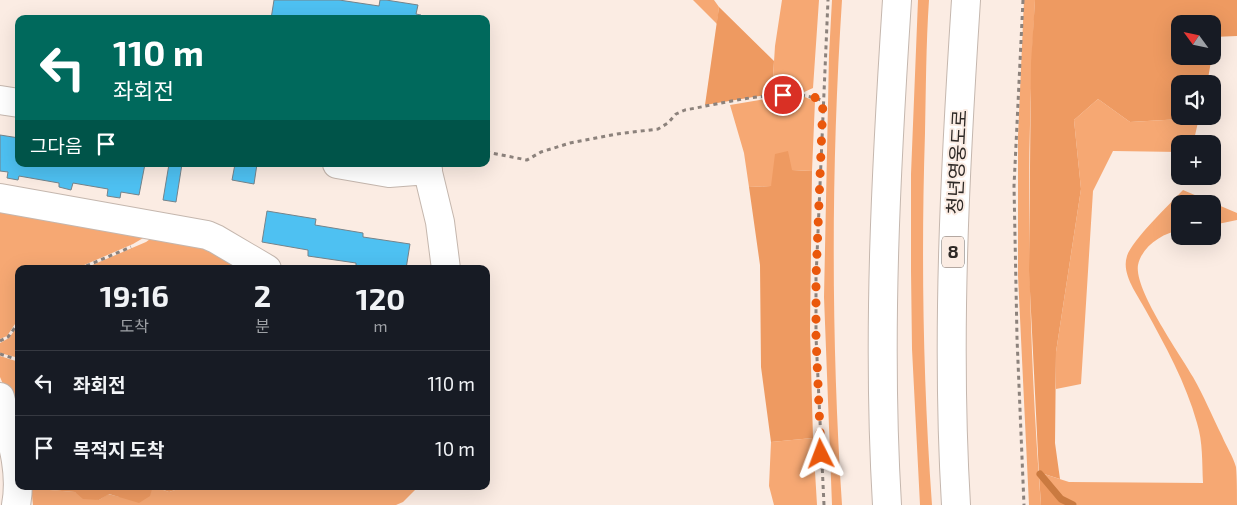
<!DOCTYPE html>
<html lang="ko">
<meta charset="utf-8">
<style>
body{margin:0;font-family:"Exo 2","Noto Sans KR",sans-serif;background:#20242c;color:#f1f3f6;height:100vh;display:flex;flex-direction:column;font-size:19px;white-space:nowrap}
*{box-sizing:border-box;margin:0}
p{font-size:16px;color:#9ea1a6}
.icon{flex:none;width:28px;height:28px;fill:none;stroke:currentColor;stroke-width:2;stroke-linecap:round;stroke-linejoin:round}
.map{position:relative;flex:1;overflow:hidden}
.side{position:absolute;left:15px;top:265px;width:475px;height:225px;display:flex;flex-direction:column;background:#171b24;border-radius:10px;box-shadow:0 5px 20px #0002}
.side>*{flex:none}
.guide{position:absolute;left:15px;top:15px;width:475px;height:152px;border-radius:10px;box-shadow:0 5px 20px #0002;background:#00695c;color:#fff;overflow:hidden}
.needle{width:32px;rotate:303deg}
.controls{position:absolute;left:1171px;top:15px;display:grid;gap:10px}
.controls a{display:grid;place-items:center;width:50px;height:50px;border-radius:10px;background:#171b24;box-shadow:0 5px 20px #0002;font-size:25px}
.pin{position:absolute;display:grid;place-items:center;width:42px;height:42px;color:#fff;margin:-21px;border:2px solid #fff;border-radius:50%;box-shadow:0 1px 5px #0007}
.me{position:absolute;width:55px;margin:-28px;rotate:357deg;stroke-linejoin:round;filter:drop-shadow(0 0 4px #0008)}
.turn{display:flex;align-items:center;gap:18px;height:105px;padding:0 15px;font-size:22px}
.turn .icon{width:65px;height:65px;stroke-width:2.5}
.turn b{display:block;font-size:35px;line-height:42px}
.then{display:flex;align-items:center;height:48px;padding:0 15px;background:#0003;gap:10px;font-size:19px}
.eta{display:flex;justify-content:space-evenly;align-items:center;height:85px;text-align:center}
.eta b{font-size:30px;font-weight:700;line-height:35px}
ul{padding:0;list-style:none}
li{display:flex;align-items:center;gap:15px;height:65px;padding:0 15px;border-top:1px solid #363941}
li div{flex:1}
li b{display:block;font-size:19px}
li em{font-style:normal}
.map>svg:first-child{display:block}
</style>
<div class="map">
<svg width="1237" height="505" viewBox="0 0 1237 505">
<rect width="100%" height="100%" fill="#fbece3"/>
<path fill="#f6a873" d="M693,0H714L719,7L717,24Z
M782,0H819L813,88L802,93L772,94L775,46Z
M832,0H842C831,168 831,337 842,505H832L824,297L829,55Z
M918,0H929C926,44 926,89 925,133C921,257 923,381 932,505H920L912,349L911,271V174Z
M1024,0H1035C1025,168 1028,337 1041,505H1029L1018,276V136Z
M802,96L815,101L812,171L792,170L771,186L749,187L744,153L730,105L765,99Z
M1098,99L1130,122L1199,118L1193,144H1180V152L1113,151L1093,191L1081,384L1056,389V352L1081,189L1074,120Z
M1183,190L1237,213V220L1213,225L1212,204H1180V230C1163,233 1142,246 1138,265C1134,290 1180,354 1193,377C1204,396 1212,416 1222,436C1226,446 1233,456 1236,467C1237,478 1237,494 1237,505H1077L1062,497L1041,473L1069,482L1203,483C1202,463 1203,442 1197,423C1186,383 1165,345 1145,309C1137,294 1121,274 1127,256C1132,240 1170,204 1183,190Z
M0,205L150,234L133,244L75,269H19V318L7,336L0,339Z
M153,237L204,241L251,269H221L198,265L191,269H83L146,242Z
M19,324V358L0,353V343L9,338Z
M0,356L19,362V434L9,398L0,377Z
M813,438L817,505H774L769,486L771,442Z
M31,486H44L50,490L75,492L99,500L108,494L120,497L152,486L169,492L178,489L179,486H276L300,489L319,486H419L403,502L396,505H33Z"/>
<path fill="#ee9a61" d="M1035,0H1237V36L1213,37V54L1212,24H1180V56H1212L1207,84H1180V116H1199V118L1130,122L1098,99L1074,120L1081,189L1056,352L1055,443L1060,479L1041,473L1039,475L1060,500L1069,505H1041L1039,475L1029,271L1031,63Z
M719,7L774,61L772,94L705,105Z
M788,151L792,170L812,171L810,330L813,438L771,442L761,367L760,265L749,187L771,186L775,154Z
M44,486H179L178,489L169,492L153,486L150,496L139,503L109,494L99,500L83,499L75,492L49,490Z"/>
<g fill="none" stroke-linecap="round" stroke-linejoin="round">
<path stroke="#ca7a40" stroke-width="7" d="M1040,474L1061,499L1073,505"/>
</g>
<path fill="#4ec1f2" stroke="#75838a" d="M274,0H339L379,6L380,0H386L418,5L416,14L421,15V19H271Z
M0,135L19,138V164H145L139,195L121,192L120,198L107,196L108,189L73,183L71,190L59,187V183L19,176L18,180L7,178L8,172L0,171Z
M169,164H182L176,202L163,200Z
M235,164H257L254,184L232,180Z
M267,211L316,219L315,225L363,233V237L410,244L406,269H356V263L308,256V250L262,242Z"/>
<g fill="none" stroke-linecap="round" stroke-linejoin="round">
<defs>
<path id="minor" d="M0,100L19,103
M337,164L389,173L428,170
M426,164L440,222L446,269
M0,198L207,235L216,239L267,269
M0,397C9,432 23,468 16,505"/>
<path id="highway" d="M887,505C877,337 886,168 897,0
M956,505C946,337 955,168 966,0"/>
</defs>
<use href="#minor" stroke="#c5b7ae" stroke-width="30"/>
<use href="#highway" stroke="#c5b7ae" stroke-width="30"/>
<path stroke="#8c827c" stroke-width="3" stroke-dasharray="4 4" stroke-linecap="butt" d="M1023,0L1014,186L1017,338L1024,505
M486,152L527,160L541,152L570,143L617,134L658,129L668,123L676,114L685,110C720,104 791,85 823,101
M79,269L131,247
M0,341L8,337L19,322
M0,354L19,360
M824,505L816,337V278L828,0"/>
<use href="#minor" stroke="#fff" stroke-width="28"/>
<use href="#highway" stroke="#fff" stroke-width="28"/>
</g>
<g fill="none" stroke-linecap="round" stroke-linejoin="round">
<path stroke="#ea580c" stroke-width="9" stroke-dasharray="0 16.2" d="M783,95C798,95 810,94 823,101L816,278V337L821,454"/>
</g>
<g text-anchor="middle" stroke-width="4" stroke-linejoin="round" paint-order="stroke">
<rect fill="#fbece3" stroke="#6c645f" stroke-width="1" x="942" y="236.5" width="22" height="31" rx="4"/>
<g font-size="18" font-weight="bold" fill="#2e2926">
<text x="953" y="258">8</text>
</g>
<g font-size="19" fill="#2e2926" stroke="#fbece3">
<text transform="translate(957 162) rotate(-87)" y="7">청년영웅도로</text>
</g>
</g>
</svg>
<div class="controls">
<a><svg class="needle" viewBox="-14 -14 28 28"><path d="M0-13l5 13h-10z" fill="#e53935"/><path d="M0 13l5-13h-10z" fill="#9ea1a6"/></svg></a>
<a><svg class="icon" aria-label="sound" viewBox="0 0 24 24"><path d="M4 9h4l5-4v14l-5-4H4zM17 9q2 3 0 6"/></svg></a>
<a>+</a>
<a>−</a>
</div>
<div class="pin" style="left:783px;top:95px;background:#d93025"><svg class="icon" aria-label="arrive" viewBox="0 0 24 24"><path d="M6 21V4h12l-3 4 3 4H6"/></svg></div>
<svg class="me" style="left:821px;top:454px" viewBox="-20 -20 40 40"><path d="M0-17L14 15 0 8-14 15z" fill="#ea580c" stroke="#fff" stroke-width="4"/></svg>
<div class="guide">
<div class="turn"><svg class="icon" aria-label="left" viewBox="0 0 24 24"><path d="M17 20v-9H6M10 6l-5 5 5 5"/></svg><div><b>110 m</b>좌회전</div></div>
<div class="then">그다음<svg class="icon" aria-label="arrive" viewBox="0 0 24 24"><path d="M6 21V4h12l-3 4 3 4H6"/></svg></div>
</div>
<section class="side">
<div class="eta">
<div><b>19:16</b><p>도착</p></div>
<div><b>2</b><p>분</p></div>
<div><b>120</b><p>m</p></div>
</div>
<ul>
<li><svg class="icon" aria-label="left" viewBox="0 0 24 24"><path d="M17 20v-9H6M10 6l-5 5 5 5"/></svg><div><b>좌회전</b></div><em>110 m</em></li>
<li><svg class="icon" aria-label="arrive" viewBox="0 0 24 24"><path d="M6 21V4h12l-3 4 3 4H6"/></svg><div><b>목적지 도착</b></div><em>10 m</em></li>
</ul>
</section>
</div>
